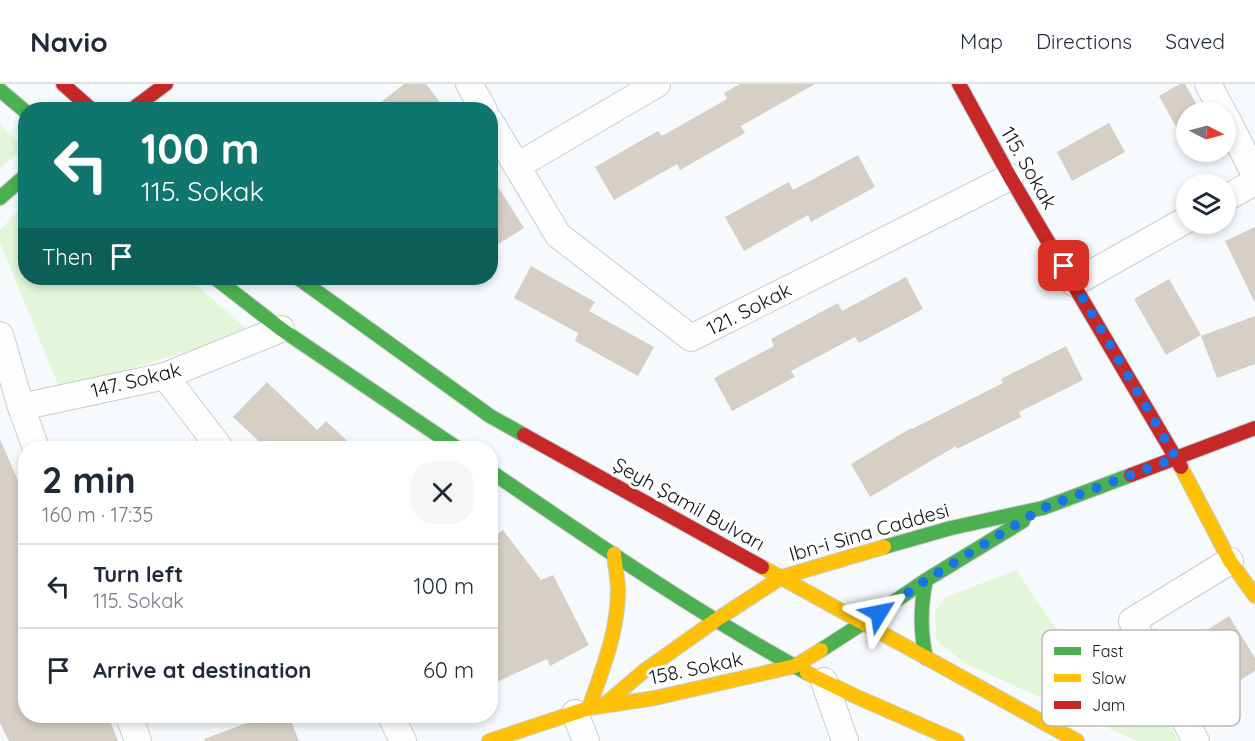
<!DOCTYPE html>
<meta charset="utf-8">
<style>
body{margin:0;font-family:Quicksand,sans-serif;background:#f6f6f7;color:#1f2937;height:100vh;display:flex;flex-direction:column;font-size:22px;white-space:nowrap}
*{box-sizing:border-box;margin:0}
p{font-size:20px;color:#747a83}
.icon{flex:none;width:33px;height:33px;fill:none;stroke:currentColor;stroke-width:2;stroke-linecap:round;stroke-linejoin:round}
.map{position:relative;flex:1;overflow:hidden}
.drawer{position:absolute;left:18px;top:357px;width:480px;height:282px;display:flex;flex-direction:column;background:#fff;border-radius:24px;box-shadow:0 3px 9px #0003}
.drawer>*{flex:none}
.banner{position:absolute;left:18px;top:18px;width:480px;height:183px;border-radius:24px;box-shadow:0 3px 9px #0003;background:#0f766e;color:#fff;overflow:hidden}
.needle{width:39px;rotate:96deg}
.buttons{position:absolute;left:1176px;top:18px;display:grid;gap:12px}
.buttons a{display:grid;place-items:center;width:60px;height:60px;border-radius:50%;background:#fff;box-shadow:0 3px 9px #0003;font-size:30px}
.pin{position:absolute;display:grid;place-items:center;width:51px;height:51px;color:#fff;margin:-26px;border-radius:12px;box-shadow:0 3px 9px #0006}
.me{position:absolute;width:66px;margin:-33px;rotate:55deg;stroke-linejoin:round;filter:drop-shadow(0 0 4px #0008)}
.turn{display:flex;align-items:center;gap:21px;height:126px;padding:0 24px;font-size:27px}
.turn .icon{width:78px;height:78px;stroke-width:2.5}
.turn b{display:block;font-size:42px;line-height:51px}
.then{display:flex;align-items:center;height:57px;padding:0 24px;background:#0003;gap:12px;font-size:22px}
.round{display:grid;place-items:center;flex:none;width:63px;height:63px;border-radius:24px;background:#f6f6f7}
.headline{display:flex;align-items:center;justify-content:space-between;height:102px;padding:0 24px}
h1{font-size:36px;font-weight:700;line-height:45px}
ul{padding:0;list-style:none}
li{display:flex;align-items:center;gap:18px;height:84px;padding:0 24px;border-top:2px solid #e0e1e3}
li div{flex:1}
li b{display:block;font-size:22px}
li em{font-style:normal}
header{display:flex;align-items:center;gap:36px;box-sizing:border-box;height:84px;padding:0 30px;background:#fff;border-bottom:2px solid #e0e1e3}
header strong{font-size:28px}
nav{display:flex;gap:33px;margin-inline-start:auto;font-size:21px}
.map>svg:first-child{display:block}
</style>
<header>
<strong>Navio</strong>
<nav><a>Map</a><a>Directions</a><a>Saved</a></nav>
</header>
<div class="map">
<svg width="1255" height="657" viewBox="0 0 1255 657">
<rect width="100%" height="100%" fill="#f7fafd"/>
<path fill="#e4f6d9" d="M0,40L25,64L0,84Z
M25,119L26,194H189L251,249L60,305L0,159V146Z
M1016,486L1077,575L1130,559L1178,657H1137L966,580L936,556L935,528L946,513Z"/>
<path fill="#d6cfc5" d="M404,0H426L446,26H371Z
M740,0H815L741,42L745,49L680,86L677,80L614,116L595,83L658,47L662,52L727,15L724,9Z
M1180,0H1185L1201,28H1186V61L1159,12Z
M1109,39L1125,68L1072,97L1057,68Z
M858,71L875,103L811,138L808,131L744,167L725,133L789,98L793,106Z
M490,90L524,144L490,165Z
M1255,143V219L1225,157Z
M531,182L595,218L589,227L654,263L638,292L575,257L578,249L514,214Z
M906,193L923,225L859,259L855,253L791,287L795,293L732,327L714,294L774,262L771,255L838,219L842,227Z
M1169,195L1201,251L1166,271L1134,215Z
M1255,232V280L1217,294L1201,252Z
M1066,262L1083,296L1019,328L1021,333L957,365L956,362L870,413L851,380L911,344L912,345L1003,299L1001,295Z
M267,298L317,346L326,337L355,364H266L233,333Z
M0,355L26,415V632H108L118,657H9L0,639Z
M503,446L541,496L553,491L589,561L550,582L547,575L490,601V456Z
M1229,532L1255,574V587L1218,610L1187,559Z
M266,632H289L299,657H205L204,655Z"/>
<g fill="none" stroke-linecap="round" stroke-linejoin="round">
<defs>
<path id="street" d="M469,0L484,26
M1208,0L1223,28
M1226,33L1255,91
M490,37L558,151L691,254L1010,93
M517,82L657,0
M1226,114L1255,98
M1074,199L1186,136
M0,251L21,323L36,364
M165,292L220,364
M21,323L165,292L281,245
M824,597L845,657
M575,629L586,657
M129,632L138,657
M391,632L403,657
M1196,657L1132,537L1230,477"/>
<path id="fast" d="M0,6L26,28
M0,114L26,91
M215,194L281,245L457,364
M298,194L490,332L524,351
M490,387C594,458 697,529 807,589
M884,463L951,444L1043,424L1131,391
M926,496C920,523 920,547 926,574
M821,566L863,539L926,496L1023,437"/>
<path id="slow" d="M1181,383L1230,477L1255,512
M762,483L1077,657
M807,589L855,612L957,657
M604,621L644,587L716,536L782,493L884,463
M589,624C602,586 618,548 618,507C618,495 615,482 614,470
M489,657L589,624L655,614L795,582L821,566"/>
<path id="jam" d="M63,0L92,26
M959,0L1010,93L1181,383
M131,26L166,0
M524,351L762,483
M1131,391L1255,344"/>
</defs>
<use href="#street" stroke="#c9cbcd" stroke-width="28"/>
<use href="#fast" stroke="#c9cbcd" stroke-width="16"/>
<use href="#slow" stroke="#c9cbcd" stroke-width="16"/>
<use href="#jam" stroke="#c9cbcd" stroke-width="16"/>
<use href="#street" stroke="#fefeff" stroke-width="26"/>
<use href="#fast" stroke="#4caf50" stroke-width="14"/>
<use href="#slow" stroke="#ffc107" stroke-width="14"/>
<use href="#jam" stroke="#c62828" stroke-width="14"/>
</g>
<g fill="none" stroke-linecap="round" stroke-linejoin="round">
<path stroke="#1a73e8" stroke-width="10" stroke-dasharray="0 18" d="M879,529L926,496L1043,424L1176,374L1064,182"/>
</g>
<g text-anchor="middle" stroke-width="6" stroke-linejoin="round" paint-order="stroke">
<g font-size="20" fill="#121315" stroke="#fff">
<text transform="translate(1029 84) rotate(60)" y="7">115. Sokak</text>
<text transform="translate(749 225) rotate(-27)" y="7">121. Sokak</text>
<text transform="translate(136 296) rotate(-14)" y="7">147. Sokak</text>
<text transform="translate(689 420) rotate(29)" y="7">Şeyh Şamil Bulvarı</text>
<text transform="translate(869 448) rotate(-16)" y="7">Ibn-i Sina Caddesi</text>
<text transform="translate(696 584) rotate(-12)" y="7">158. Sokak</text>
</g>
</g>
<rect x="1042" y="546" width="198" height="96" rx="9" fill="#fff" stroke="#b8b8b9" stroke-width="1.5"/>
<rect x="1054" y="563" width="27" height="8" fill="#4caf50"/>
<rect x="1054" y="590" width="27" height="8" fill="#ffc107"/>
<rect x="1054" y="617" width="27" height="8" fill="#c62828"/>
<g font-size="16" fill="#121315">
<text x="1092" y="573">Fast</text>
<text x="1092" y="600">Slow</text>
<text x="1092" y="627">Jam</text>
</g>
</svg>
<div class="buttons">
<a><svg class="needle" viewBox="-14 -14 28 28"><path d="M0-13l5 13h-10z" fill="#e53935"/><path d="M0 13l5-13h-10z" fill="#747a83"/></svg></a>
<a><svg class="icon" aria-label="layers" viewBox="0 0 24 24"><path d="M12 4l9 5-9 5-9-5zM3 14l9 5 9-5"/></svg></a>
</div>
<div class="pin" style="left:1064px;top:182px;background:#d93025"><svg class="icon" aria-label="arrive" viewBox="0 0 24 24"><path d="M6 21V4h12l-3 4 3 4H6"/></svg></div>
<svg class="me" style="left:879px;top:529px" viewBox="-20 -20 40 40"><path d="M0-17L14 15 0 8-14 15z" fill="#1a73e8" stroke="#fff" stroke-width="4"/></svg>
<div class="banner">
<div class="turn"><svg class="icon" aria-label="left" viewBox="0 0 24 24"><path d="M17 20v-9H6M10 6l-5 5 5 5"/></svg><div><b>100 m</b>115. Sokak</div></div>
<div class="then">Then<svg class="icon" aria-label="arrive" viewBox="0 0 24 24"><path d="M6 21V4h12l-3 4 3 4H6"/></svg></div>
</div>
<section class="drawer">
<div class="headline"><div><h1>2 min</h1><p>160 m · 17:35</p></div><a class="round"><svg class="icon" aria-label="close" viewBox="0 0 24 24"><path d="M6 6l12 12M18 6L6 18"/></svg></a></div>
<ul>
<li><svg class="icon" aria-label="left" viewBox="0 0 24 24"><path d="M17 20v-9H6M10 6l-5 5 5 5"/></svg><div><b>Turn left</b><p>115. Sokak</p></div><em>100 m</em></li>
<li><svg class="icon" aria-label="arrive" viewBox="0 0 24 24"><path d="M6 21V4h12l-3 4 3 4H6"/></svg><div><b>Arrive at destination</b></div><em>60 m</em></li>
</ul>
</section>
</div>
